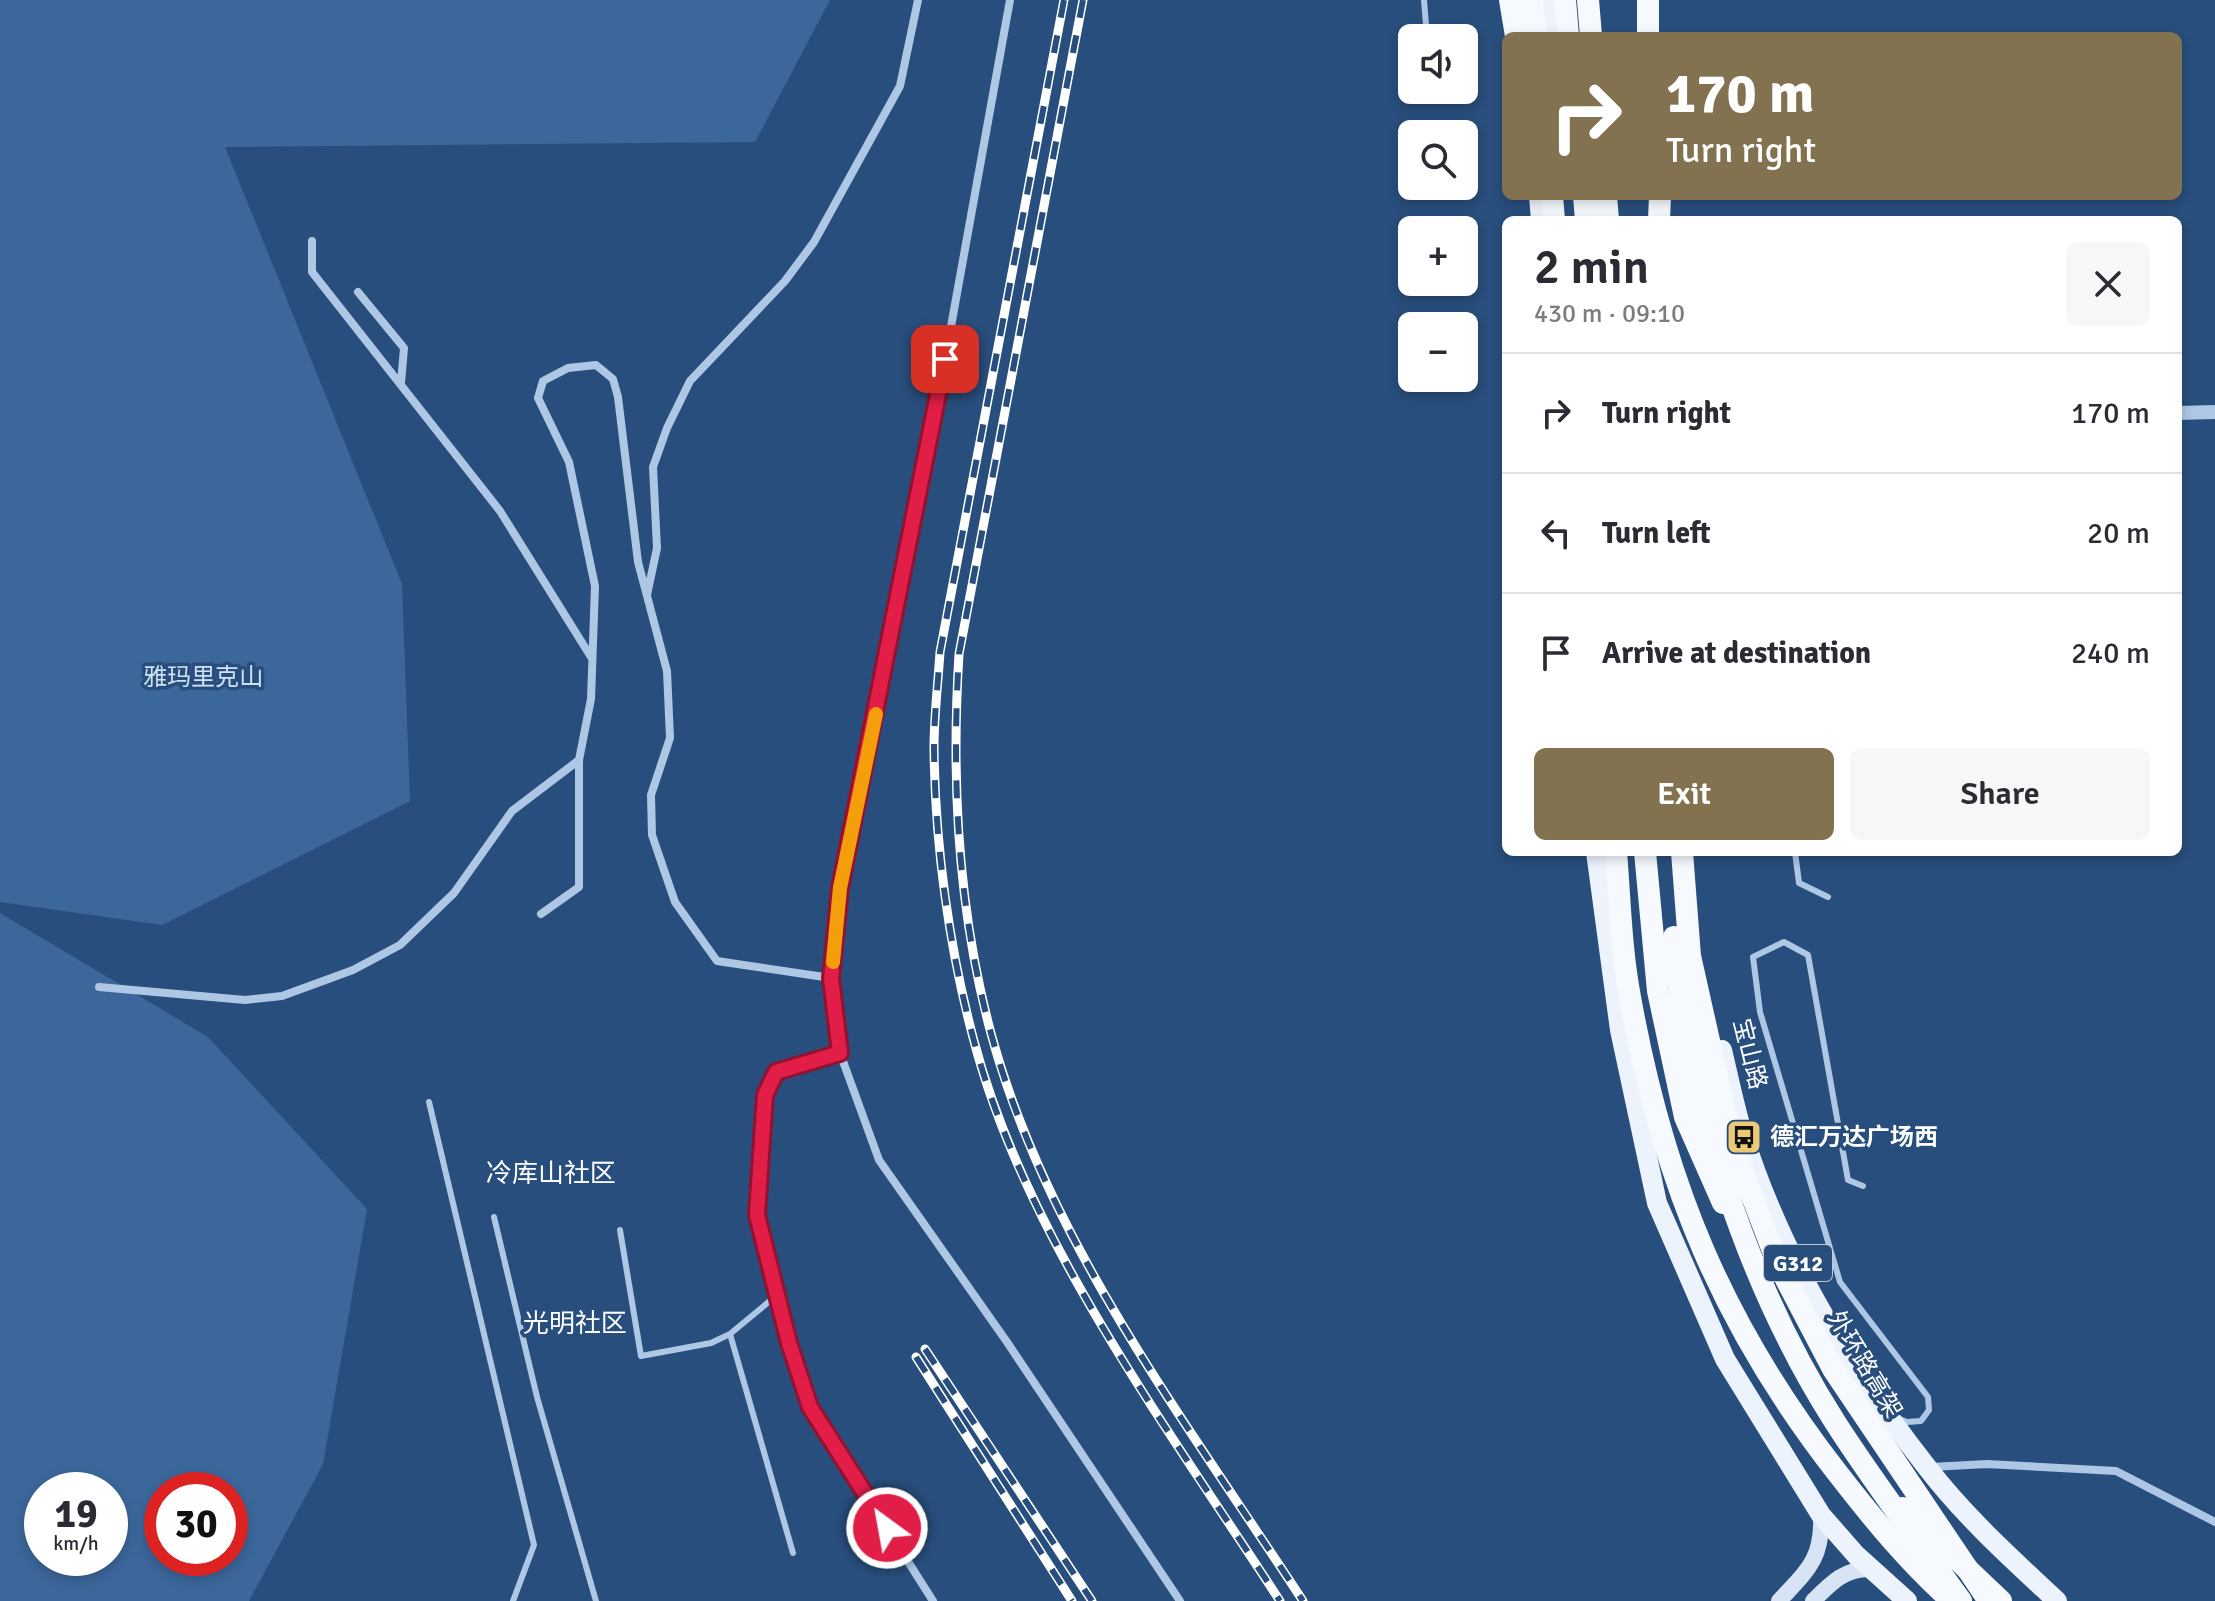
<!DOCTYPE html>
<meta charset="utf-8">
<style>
body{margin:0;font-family:Signika,"Noto Sans SC",sans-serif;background:#f7f7f7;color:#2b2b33;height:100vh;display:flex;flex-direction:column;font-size:30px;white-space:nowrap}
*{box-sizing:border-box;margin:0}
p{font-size:26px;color:#7c7c81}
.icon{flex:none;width:44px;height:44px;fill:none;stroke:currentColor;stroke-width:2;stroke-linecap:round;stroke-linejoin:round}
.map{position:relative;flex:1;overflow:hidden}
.details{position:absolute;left:1502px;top:216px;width:680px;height:640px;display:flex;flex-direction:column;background:#fff;border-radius:12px;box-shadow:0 4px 12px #0003}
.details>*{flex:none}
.hud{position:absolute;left:1502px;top:32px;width:680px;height:168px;border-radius:12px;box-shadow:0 4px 12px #0003;background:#827250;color:#fff;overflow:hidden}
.buttons{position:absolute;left:1398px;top:24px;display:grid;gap:16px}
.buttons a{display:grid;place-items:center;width:80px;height:80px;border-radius:12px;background:#fff;box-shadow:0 4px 12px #0003;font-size:40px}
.speed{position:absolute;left:24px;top:1472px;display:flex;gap:16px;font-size:40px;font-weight:700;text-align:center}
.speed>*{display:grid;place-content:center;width:104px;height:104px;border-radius:50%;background:#fff;box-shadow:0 4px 12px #0003;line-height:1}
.speed small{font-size:20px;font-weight:400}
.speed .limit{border:12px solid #d22;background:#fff;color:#111}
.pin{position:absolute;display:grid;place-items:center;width:68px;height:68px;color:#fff;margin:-34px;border-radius:16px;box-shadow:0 4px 12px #0006}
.me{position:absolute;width:88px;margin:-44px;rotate:328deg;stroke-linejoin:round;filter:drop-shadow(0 0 6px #0008)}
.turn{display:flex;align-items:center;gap:28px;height:168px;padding:0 32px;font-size:36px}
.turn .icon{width:104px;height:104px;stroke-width:2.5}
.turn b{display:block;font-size:56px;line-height:68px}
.round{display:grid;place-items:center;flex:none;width:84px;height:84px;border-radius:12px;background:#f7f7f7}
.summary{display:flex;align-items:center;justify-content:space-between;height:136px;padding:0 32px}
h1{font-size:48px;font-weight:600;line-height:60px}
.primary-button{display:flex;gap:16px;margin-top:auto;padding:16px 32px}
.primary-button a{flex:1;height:92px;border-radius:12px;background:#827250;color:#fff;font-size:32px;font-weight:600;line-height:92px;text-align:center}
.primary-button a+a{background:#f7f7f7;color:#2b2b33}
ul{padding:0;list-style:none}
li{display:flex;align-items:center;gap:24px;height:120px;padding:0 32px;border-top:2px solid #e1e1e2}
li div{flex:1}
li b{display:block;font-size:30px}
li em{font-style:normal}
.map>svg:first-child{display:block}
</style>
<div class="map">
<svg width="2215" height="1601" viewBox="0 0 2215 1601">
<rect width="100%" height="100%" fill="#284e7d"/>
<path fill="#3c679b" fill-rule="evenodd" d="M0,0H830L755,142L225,147L402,584L410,801L162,925L0,902Z
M0,913L208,1037L367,1209L323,1464L249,1601H0ZM42,1490H110V1558H42ZM162,1490H230V1558H162Z"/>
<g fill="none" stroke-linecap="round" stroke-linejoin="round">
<path stroke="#aec7e5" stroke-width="6" d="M1424,0L1427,38
M1795,852L1799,883L1828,897
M429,1102L534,1545L513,1601
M1863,1186L1848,1180L1808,955L1784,942L1753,957L1760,1012L1840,1282L1928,1397L1929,1410L1921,1421L1907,1422L1897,1418
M494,1217L537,1397L596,1601
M620,1230L641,1356L711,1343L730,1334L777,1295
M730,1334L793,1553"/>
<path stroke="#aec7e5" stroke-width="8" d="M1010,0L918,509L840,888L831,978L840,1053L879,1160L1007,1342L1180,1601
M312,241V272L500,511L591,657
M358,292L404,348L401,383
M647,595L657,548L653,467L667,428L690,381L785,281L814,242L900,86L918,0
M541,914L579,887V760L591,699L595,586L569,462L538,398L543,381L568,368L596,365L613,379L618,397L638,562L667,671L670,738L651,795L652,835L675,902L717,961L831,978
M99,987L245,1000L282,996L353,970L400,945L454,893L512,811L579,760
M840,1053L776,1072L765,1095L757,1215L789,1343L810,1407L933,1601
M1931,1467L1987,1464L2116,1471L2215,1522"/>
<path stroke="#aec7e5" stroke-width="14" d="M2178,413L2215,412"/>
<path stroke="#d6e4f5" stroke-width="16" d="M1779,1601C1807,1571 1823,1559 1821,1515
M1813,1601C1831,1583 1845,1568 1871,1569"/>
<path stroke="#edf3fd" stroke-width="20" d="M1551,0L1555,36
M1539,196L1541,220
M1596,852L1620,1030L1657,1203L1725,1359L1821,1515L1856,1555L1907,1601
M1722,1050C1729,1079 1735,1110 1744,1138C1782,1256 1850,1369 1926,1466C1964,1516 2012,1559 2057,1601"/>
<path stroke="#f6f9fe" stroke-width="22" d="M1510,0L1516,36
M1532,0L1536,36
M1565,0L1568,36
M1588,0L1591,36
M1648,36V0
M1552,196L1554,220
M1584,196L1586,220
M1606,196L1608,220
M1659,220L1660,196
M1616,852C1620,900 1621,950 1630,997C1663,1182 1723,1327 1839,1475C1874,1520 1909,1563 1952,1601
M1645,852L1658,991L1685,1117L1723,1203
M1903,1508L2001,1601"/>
<defs>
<path id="rail" d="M1064,0L940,652C938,684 934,716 934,748C935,845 949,948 974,1041C1026,1239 1170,1431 1280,1601
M1083,0L959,654C951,782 958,913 992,1037C1049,1244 1187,1423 1303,1601
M925,1349L1092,1601
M916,1357L1072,1601"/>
</defs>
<use href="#rail" stroke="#fff" stroke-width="9"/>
<use href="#rail" stroke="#284e7d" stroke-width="6" stroke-dasharray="18" stroke-linecap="butt"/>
<path stroke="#f6f9fe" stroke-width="22" d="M1682,852L1690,956L1732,1143L1778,1264L1833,1369L1989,1601
M1674,937C1687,1100 1747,1284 1835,1422C1874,1483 1919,1542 1961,1601"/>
</g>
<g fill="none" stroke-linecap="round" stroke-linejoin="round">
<defs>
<path id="route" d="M887,1528L810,1407L789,1343L757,1215L765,1095L776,1072L840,1053L831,978L840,888L945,359"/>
</defs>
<use href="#route" stroke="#92132f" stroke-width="20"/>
<use href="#route" stroke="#e11d48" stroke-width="14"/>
<path stroke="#f59e0b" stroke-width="14" d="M833,962L840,888L876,714"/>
</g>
<defs>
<symbol id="bus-square" viewBox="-11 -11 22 22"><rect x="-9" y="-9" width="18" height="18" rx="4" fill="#ecc974" stroke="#284e7d"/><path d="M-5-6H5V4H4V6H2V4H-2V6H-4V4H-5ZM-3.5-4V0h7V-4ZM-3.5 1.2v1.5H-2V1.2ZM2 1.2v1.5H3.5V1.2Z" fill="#111"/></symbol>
</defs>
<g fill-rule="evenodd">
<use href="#bus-square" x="1724" y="1117" width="40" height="40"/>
</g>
<g text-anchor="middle" stroke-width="7" stroke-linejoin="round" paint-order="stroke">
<rect fill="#284e7d" stroke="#becad8" stroke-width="2" x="1764" y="1245" width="68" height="36" rx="6"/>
<g font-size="22" font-weight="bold" fill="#fff">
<text x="1798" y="1271">G312</text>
</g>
<g font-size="24" fill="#d0e1f4" stroke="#284e7d">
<text x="203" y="685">雅玛里克山</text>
</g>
<g font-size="24" fill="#fff" stroke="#284e7d">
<text transform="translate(1750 1054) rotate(76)" y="8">宝山路</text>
<text transform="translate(1865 1364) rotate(59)" y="8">外环路高架</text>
</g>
<g font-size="24" font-weight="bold" fill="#fff" stroke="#284e7d" text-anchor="start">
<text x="1770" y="1145">德汇万达广场西</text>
</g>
<g font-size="26" fill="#fff" stroke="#284e7d">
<text x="551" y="1182">冷库山社区</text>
<text x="575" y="1332">光明社区</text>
</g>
</g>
</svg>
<div class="buttons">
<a><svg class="icon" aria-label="sound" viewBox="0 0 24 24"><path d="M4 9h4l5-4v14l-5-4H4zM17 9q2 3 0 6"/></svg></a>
<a><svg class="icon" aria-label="search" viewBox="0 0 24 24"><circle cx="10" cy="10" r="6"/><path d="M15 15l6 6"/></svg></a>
<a>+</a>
<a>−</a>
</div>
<div class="speed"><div>19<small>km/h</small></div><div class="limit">30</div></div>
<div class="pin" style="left:945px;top:359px;background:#d93025"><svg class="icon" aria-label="arrive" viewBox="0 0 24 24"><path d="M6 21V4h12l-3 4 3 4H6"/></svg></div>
<svg class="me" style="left:887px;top:1528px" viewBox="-20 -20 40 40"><circle r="17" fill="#e11d48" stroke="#fff" stroke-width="3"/><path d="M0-11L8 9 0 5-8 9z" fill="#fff"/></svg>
<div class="hud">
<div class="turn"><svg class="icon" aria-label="right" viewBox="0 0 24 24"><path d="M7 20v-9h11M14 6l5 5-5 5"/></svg><div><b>170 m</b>Turn right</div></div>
</div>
<section class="details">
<div class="summary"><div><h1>2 min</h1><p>430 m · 09:10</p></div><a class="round"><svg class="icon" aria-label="close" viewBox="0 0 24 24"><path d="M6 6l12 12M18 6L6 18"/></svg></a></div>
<ul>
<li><svg class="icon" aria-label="right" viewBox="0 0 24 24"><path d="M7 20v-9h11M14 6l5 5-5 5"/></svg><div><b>Turn right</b></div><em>170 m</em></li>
<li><svg class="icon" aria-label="left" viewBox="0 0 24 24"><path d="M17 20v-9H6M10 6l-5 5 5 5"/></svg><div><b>Turn left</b></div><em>20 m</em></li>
<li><svg class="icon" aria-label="arrive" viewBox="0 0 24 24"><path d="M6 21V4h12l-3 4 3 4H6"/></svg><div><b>Arrive at destination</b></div><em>240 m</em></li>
</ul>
<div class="primary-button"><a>Exit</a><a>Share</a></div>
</section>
</div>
